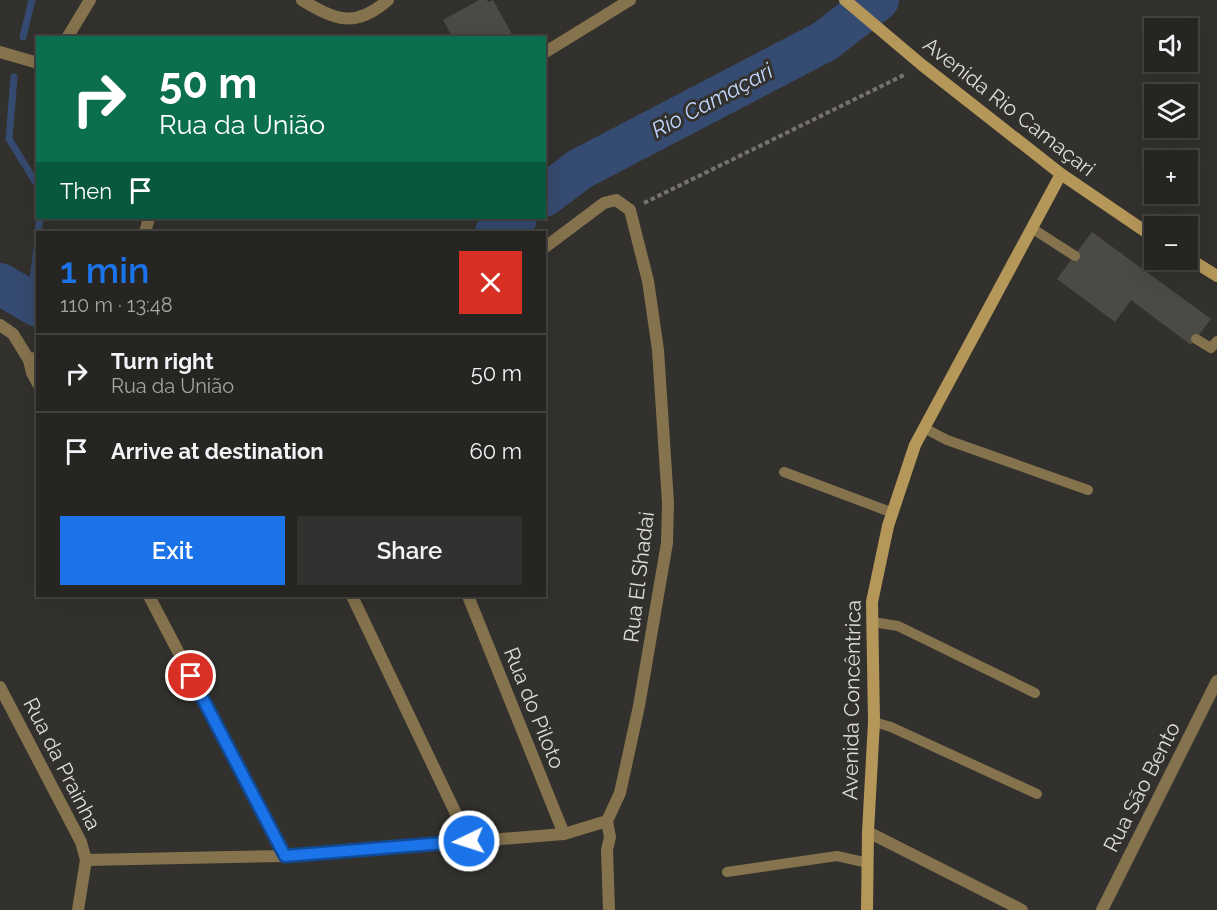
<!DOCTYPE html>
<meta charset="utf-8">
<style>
body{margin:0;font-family:Raleway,sans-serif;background:#32312f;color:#f1f3f6;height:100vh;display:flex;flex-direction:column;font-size:22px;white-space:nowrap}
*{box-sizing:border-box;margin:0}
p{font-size:20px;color:#a4a5a5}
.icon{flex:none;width:33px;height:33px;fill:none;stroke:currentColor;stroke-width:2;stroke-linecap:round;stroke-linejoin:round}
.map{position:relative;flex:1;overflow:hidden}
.sheet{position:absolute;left:36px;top:231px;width:510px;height:366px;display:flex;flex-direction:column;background:#262522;border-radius:0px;box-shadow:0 6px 24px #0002,0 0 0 2px #424240}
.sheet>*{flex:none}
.top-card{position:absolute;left:36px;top:36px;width:510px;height:183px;border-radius:0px;box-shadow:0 6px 24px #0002,0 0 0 2px #424240;background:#0b6e4f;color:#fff;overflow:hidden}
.controls{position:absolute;left:1144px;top:18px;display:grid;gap:12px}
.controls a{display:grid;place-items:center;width:54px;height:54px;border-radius:0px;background:#262522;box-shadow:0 6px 24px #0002,0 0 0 2px #424240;font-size:30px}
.pin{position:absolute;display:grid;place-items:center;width:51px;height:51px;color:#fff;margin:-26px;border:3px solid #fff;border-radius:50%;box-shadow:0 2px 6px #0007}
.me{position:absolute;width:66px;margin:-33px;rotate:266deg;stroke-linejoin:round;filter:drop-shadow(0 0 4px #0008)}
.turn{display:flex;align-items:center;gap:21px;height:126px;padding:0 24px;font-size:27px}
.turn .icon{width:78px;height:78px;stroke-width:2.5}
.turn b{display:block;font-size:42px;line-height:51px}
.then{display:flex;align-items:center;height:57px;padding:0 24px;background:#0003;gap:12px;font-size:22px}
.round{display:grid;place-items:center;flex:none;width:63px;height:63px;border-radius:0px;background:#32312f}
.head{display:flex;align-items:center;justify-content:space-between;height:102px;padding:0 24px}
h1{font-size:36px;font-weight:600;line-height:45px;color:#1a73e8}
.primary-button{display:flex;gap:12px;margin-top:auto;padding:12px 24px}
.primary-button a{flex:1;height:69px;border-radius:0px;background:#1a73e8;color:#fff;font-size:24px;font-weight:600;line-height:69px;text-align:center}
.primary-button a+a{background:#32312f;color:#f1f3f6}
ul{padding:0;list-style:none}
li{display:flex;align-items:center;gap:18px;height:78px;padding:0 24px;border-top:2px solid #424240}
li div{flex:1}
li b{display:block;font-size:22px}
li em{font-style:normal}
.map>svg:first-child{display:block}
</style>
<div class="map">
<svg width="1217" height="910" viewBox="0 0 1217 910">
<rect width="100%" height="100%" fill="#33312d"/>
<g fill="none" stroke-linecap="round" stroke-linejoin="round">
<path stroke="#364b71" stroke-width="7" d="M23,37L32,0
M14,77L9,139L38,186
M38,232L40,218
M30,304L38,240"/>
<path stroke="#364b71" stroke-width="42" d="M544,196L580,169L825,41L878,0
M496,232L516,218
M0,284L38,306"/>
</g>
<path fill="#4c4a45" d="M479,0H487L488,2L493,0L514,38H453L443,20Z
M1092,232L1211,319L1191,345L1131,300L1115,322L1057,279Z"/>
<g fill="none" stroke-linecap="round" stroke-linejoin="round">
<path stroke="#757370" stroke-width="4" stroke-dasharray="4.5 3" stroke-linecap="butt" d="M644,203L906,74"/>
<path stroke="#85734d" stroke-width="10" d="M1033,229L1075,256
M1196,339L1211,348L1217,341
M924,428L947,440L1088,490
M784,472L893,513
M872,622L898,626L1035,693
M874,722L891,727L1037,794
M727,872L837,856L868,863"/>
<path stroke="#85734d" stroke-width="12" d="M302,0C335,20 355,29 388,0
M67,38L90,0
M0,52L38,63
M544,53L630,0
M145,232L149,218
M544,248L604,203L616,200L630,210L648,281L658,350L668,503L667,543L639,706L620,793L607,821L610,837L607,850L609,910
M0,325L13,334L29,360L38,357
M29,360L32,373L38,384
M149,596L285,856
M352,596L469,841
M468,596L564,834
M0,687L81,842L86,860L78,910
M868,832L1022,910
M86,860L285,856L564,834L607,821
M1102,910L1217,681"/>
<path stroke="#b59759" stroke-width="12" d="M845,0L922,65L1061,174L1155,238
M1188,258L1217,276
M867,910L868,832L874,722L872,602L888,526L915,445L1061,174"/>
</g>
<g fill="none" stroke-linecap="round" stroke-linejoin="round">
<defs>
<path id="route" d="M191,676L285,856L469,841"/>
</defs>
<use href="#route" stroke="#114b97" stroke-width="15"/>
<use href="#route" stroke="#1a73e8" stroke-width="10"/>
</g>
<g text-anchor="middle" stroke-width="6" stroke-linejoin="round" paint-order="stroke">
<g font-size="21" fill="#dddcd9" stroke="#33312d">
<text transform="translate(1009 107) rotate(38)" y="7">Avenida Rio Camaçari</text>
<text transform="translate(639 577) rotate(-83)" y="7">Rua El Shadai</text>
<text transform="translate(852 700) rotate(-89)" y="7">Avenida Concêntrica</text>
<text transform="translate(534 708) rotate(68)" y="7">Rua do Piloto</text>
<text transform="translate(62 764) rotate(63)" y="7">Rua da Prainha</text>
<text transform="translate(1142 787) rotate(-63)" y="7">Rua São Bento</text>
</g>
<g font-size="22" font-style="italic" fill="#c0d6fe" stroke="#33312d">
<text transform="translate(712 100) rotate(-28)" y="8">Rio Camaçari</text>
</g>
</g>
</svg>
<div class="controls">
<a><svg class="icon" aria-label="sound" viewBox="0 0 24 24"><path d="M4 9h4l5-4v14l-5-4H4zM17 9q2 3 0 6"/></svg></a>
<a><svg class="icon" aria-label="layers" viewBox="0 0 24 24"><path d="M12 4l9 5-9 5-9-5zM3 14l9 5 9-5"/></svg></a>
<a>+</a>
<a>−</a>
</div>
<div class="pin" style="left:191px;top:676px;background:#d93025"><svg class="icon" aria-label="arrive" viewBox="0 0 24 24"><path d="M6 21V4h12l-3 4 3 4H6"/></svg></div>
<svg class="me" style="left:469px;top:841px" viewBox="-20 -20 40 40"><circle r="17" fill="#1a73e8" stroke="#fff" stroke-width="3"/><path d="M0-11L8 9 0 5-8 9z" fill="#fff"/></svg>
<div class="top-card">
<div class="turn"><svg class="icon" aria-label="right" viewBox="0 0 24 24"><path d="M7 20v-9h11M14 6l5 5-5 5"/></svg><div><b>50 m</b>Rua da União</div></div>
<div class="then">Then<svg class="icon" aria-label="arrive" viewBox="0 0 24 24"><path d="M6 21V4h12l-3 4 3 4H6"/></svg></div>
</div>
<section class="sheet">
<div class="head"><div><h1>1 min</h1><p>110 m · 13:48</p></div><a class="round" style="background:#d93025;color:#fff"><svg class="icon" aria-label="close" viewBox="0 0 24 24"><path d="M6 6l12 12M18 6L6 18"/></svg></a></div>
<ul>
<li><svg class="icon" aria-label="right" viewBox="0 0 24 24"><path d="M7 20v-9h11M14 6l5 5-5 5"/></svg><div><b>Turn right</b><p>Rua da União</p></div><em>50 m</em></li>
<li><svg class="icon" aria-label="arrive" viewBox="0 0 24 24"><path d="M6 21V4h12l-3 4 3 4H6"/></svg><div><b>Arrive at destination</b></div><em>60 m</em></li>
</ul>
<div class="primary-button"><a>Exit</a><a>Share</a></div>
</section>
</div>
